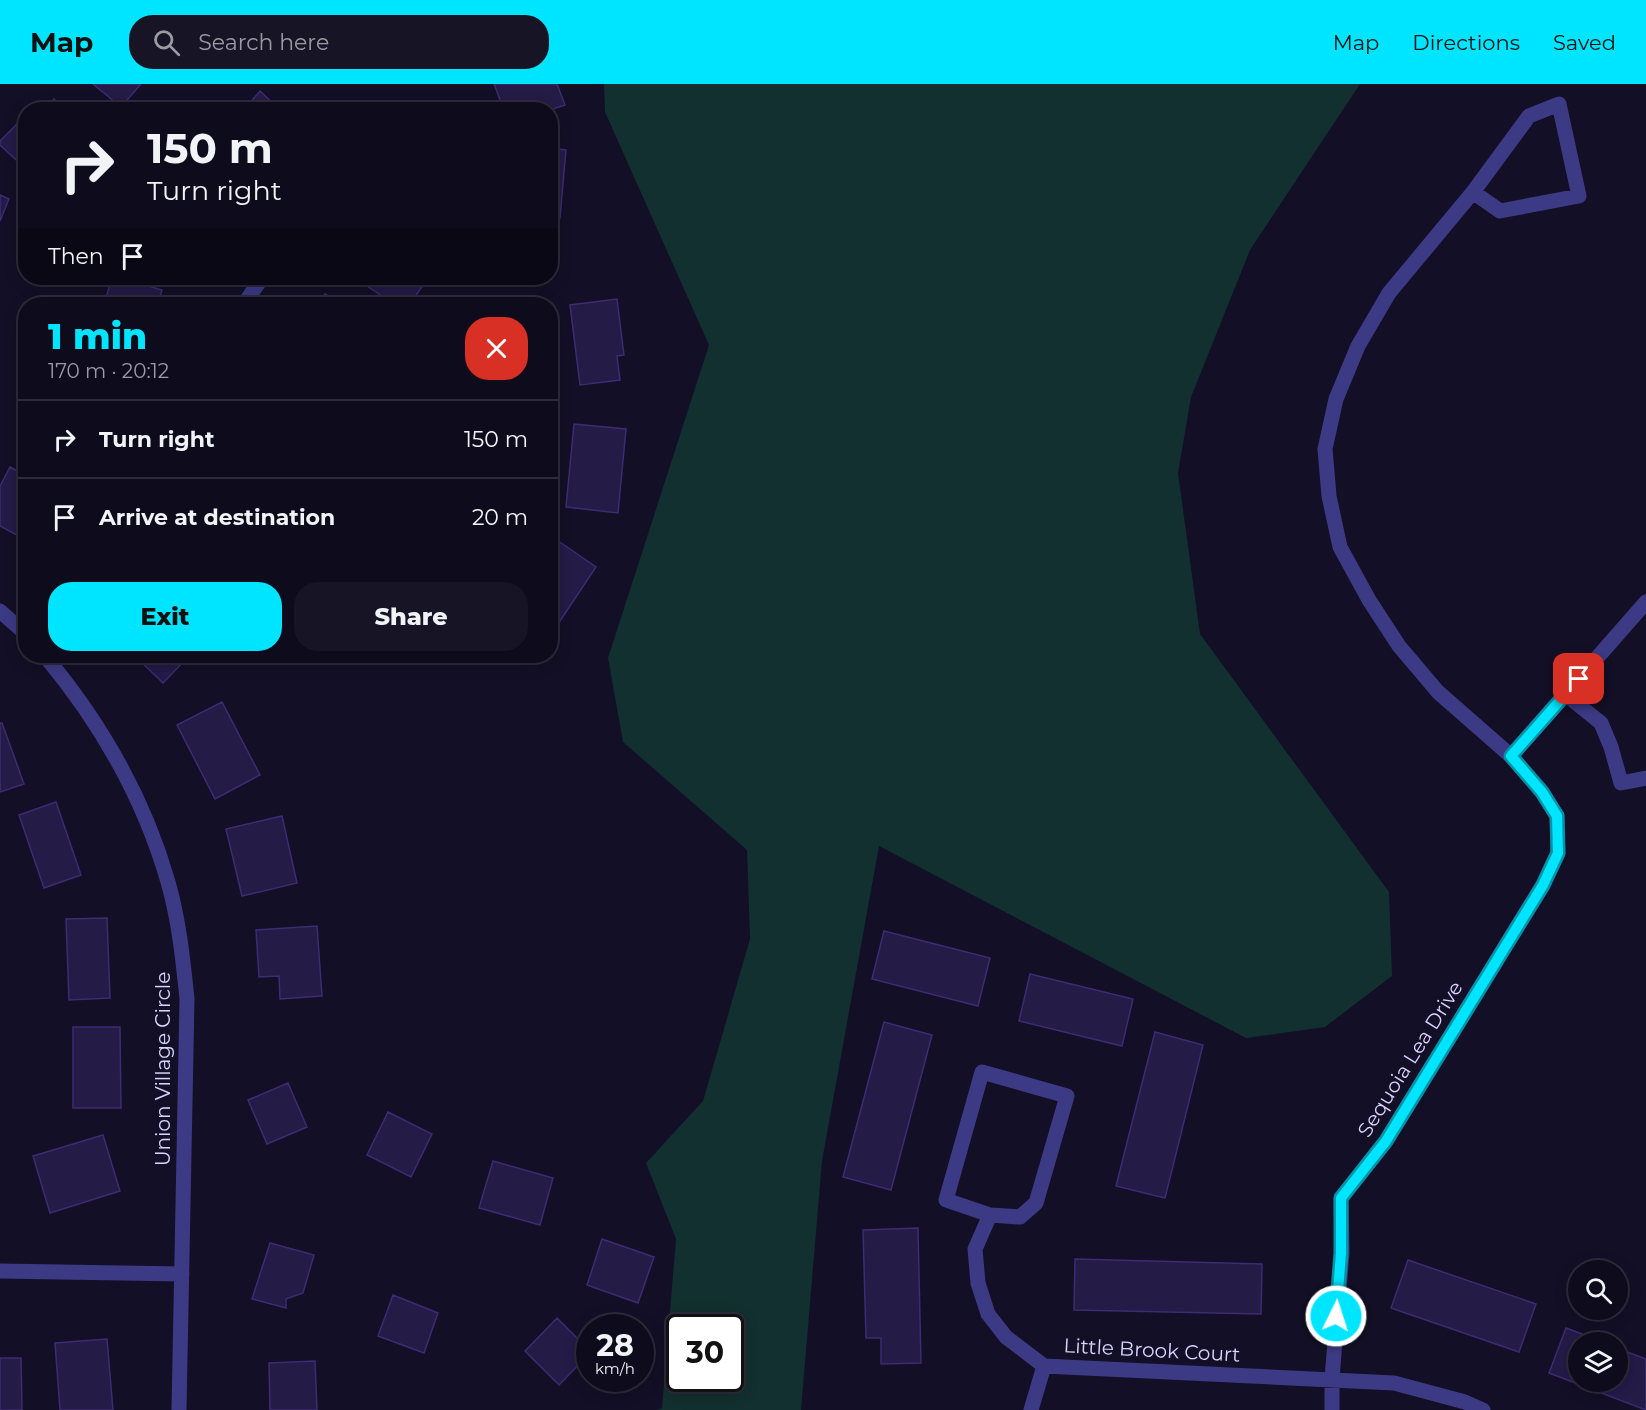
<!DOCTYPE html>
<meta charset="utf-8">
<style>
body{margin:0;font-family:Montserrat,sans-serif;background:#171425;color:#f1f3f6;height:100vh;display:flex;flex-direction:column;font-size:22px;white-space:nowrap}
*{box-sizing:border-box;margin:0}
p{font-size:20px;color:#9b9ba3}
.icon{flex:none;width:33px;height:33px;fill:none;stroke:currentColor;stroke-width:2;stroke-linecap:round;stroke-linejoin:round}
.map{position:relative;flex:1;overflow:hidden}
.sheet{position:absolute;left:18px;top:213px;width:540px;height:366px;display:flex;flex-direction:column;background:#0e0b1c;border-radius:24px;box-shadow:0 3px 15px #0003,0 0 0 2px #2e2b3b}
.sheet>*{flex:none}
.banner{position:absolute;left:18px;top:18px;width:540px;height:183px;border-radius:24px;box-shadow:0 3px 15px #0003,0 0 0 2px #2e2b3b;background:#0e0b1c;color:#f1f3f6;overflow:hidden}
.fabs{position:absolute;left:1568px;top:1176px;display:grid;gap:12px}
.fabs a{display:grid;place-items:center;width:60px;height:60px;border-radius:50%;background:#0e0b1c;box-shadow:0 3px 15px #0003,0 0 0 2px #2e2b3b;font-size:30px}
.speed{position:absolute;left:576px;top:1230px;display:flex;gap:12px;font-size:30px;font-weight:700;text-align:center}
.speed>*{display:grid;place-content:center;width:78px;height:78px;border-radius:50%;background:#0e0b1c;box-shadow:0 3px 15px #0003,0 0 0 2px #2e2b3b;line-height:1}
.speed small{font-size:15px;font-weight:400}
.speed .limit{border:3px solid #111;border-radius:9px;background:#fff;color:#111}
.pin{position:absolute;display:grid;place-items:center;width:51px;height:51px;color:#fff;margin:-26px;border-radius:12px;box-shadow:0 3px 9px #0006}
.me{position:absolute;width:66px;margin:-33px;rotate:4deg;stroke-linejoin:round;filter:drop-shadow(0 0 4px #0008)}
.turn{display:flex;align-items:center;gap:21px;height:126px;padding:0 30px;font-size:27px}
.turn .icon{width:78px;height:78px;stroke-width:2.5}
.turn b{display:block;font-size:42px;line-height:51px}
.then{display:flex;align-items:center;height:57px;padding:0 30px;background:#0003;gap:12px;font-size:22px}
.round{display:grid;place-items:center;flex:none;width:63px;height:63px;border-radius:24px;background:#171425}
.overview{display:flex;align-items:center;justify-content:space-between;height:102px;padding:0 30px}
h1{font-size:36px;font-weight:800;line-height:45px;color:#00e5ff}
.action{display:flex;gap:12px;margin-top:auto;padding:12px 30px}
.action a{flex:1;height:69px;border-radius:24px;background:#00e5ff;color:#111;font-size:24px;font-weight:800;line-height:69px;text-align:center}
.action a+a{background:#171425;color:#f1f3f6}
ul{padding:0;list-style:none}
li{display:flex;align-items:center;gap:18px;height:78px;padding:0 30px;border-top:2px solid #2e2b3b}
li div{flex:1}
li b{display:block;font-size:22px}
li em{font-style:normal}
header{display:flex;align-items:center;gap:36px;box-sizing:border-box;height:84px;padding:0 30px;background:#00e5ff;color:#111}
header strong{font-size:28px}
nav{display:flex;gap:33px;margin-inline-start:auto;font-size:21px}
.search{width:420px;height:54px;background:#171425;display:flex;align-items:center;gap:15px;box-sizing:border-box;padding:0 21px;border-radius:24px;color:#9b9ba3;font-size:22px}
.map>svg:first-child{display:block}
</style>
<header>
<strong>Map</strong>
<div class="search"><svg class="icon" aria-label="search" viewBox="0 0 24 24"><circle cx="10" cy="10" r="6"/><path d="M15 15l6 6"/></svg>Search here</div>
<nav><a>Map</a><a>Directions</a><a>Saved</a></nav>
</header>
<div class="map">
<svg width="1646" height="1326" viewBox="0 0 1646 1326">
<rect width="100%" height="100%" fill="#130f26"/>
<path fill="#12302f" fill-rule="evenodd" d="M604,0H1360L1250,166L1191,313L1178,389L1200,550L1389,808L1392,892L1325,943L1246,954L879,762L822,1077L801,1326H657L662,1324L676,1155L646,1079L703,1017L750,855L747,766L623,658L608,574L709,261L605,28ZM680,1244H730V1294H680Z"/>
<path fill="#241b47" stroke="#3b2d73" stroke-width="1.5" d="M93,0H141L121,23Z
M494,0H557L565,21L550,26H526L524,20L504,26Z
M260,7L280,26H244Z
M54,15L65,26H43Z
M26,31V85L0,61V57Z
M550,64L566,66L560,134L550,133Z
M0,111L9,115L0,137Z
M112,194H120L162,206L158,220H104Z
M355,194H428L410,220H394Z
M325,210L342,220H319Z
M617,215L624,271L617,272L620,296L580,301L570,221Z
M574,340L626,345L618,429L566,423Z
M10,383L26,392V456L0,442V402Z
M551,452L596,483L554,546L550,544Z
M135,572H189L163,599Z
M222,618L260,691L215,715L177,641Z
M0,639H2L24,700L0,708Z
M56,718L81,791L44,804L19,731Z
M282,732L297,799L242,812L226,745Z
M107,834L110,914L69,916L66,835Z
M317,842L322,912L280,915L279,892L259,893L256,846Z
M884,847L990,874L978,922L872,895Z
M1030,890L1133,915L1122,962L1019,937Z
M884,938L932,951L891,1106L843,1093Z
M73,943H120L121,1024H73Z
M1155,948L1203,961L1165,1114L1116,1102Z
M288,999L307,1043L267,1060L248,1016Z
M388,1028L432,1050L411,1093L367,1071Z
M103,1051L120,1107L50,1129L33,1072Z
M493,1077L553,1094L540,1141L479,1124Z
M918,1144L921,1279L881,1280V1254H866L863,1146Z
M602,1155L654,1173L638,1219L587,1201Z
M270,1159L314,1171L303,1209L286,1215V1224L252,1215Z
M1075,1175L1262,1180L1261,1230L1074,1226Z
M1408,1176L1536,1220L1519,1268L1391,1224Z
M393,1211L438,1229L424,1269L378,1252Z
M557,1234L590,1267V1269L559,1301L525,1267Z
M1566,1244L1604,1258H1578V1298H1617V1264L1646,1275V1326L1549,1289Z
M107,1255L113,1326H60L55,1259Z
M0,1274H21L22,1326H0Z
M315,1277L317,1326H270L269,1279Z"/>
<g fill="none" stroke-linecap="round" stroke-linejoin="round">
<path stroke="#3d3a85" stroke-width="15" d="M244,220L262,194
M0,527L26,550
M45,572C100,638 144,714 168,798C179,836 183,876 187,915L179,1326
M1565,610L1601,639L1611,663L1621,699L1646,694
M1511,672L1646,518
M990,1131L946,1116L982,988L1067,1012L1036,1119L1020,1133L990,1131L975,1165L978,1199L988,1230L1006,1253L1044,1282L1394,1299L1465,1318L1483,1326
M0,1187L182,1190
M1031,1326L1044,1282
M1332,1326V1295L1342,1169L1341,1114L1386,1057L1543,801L1558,769L1557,732L1542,708L1511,672L1438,608L1399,562L1369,516L1340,463L1329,412L1325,365L1336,315L1358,262L1389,209L1473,108L1529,32L1559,20L1579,112L1500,127L1473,108"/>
</g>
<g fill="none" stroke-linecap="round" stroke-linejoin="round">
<defs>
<path id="route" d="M1336,1232L1341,1169V1114L1386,1057L1543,801L1558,769L1557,732L1542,708L1511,672L1579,595"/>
</defs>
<use href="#route" stroke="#0095a6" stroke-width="15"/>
<use href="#route" stroke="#00e5ff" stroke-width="10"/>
</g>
<g text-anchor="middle" stroke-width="6" stroke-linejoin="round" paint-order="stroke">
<g font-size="20" fill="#d9d4ff" stroke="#130f26">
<text transform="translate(1410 975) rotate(-58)" y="7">Sequoia Lea Drive</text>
<text transform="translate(163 985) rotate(-90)" y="7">Union Village Circle</text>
<text transform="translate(1152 1266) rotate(3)" y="7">Little Brook Court</text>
</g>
</g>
</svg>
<div class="fabs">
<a><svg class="icon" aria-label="search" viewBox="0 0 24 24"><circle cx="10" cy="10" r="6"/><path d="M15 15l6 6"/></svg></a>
<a><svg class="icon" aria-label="layers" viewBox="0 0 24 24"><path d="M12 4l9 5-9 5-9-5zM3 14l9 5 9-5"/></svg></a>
</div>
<div class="speed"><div>28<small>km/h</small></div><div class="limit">30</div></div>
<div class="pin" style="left:1579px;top:595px;background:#d93025"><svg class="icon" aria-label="arrive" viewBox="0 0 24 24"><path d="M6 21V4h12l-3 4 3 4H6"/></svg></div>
<svg class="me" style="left:1336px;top:1232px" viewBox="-20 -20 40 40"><circle r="17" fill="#00e5ff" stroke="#fff" stroke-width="3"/><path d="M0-11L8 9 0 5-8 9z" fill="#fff"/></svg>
<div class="banner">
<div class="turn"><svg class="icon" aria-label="right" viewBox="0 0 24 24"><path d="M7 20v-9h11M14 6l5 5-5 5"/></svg><div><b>150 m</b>Turn right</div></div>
<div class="then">Then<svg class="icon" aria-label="arrive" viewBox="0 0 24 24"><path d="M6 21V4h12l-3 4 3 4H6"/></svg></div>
</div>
<section class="sheet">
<div class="overview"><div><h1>1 min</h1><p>170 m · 20:12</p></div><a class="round" style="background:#d93025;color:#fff"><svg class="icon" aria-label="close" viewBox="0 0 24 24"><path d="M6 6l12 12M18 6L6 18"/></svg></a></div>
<ul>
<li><svg class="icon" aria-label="right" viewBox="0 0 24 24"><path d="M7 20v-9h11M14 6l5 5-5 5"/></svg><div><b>Turn right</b></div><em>150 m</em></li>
<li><svg class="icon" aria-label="arrive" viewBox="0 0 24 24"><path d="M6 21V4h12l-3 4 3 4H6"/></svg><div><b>Arrive at destination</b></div><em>20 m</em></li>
</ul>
<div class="action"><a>Exit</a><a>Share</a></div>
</section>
</div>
